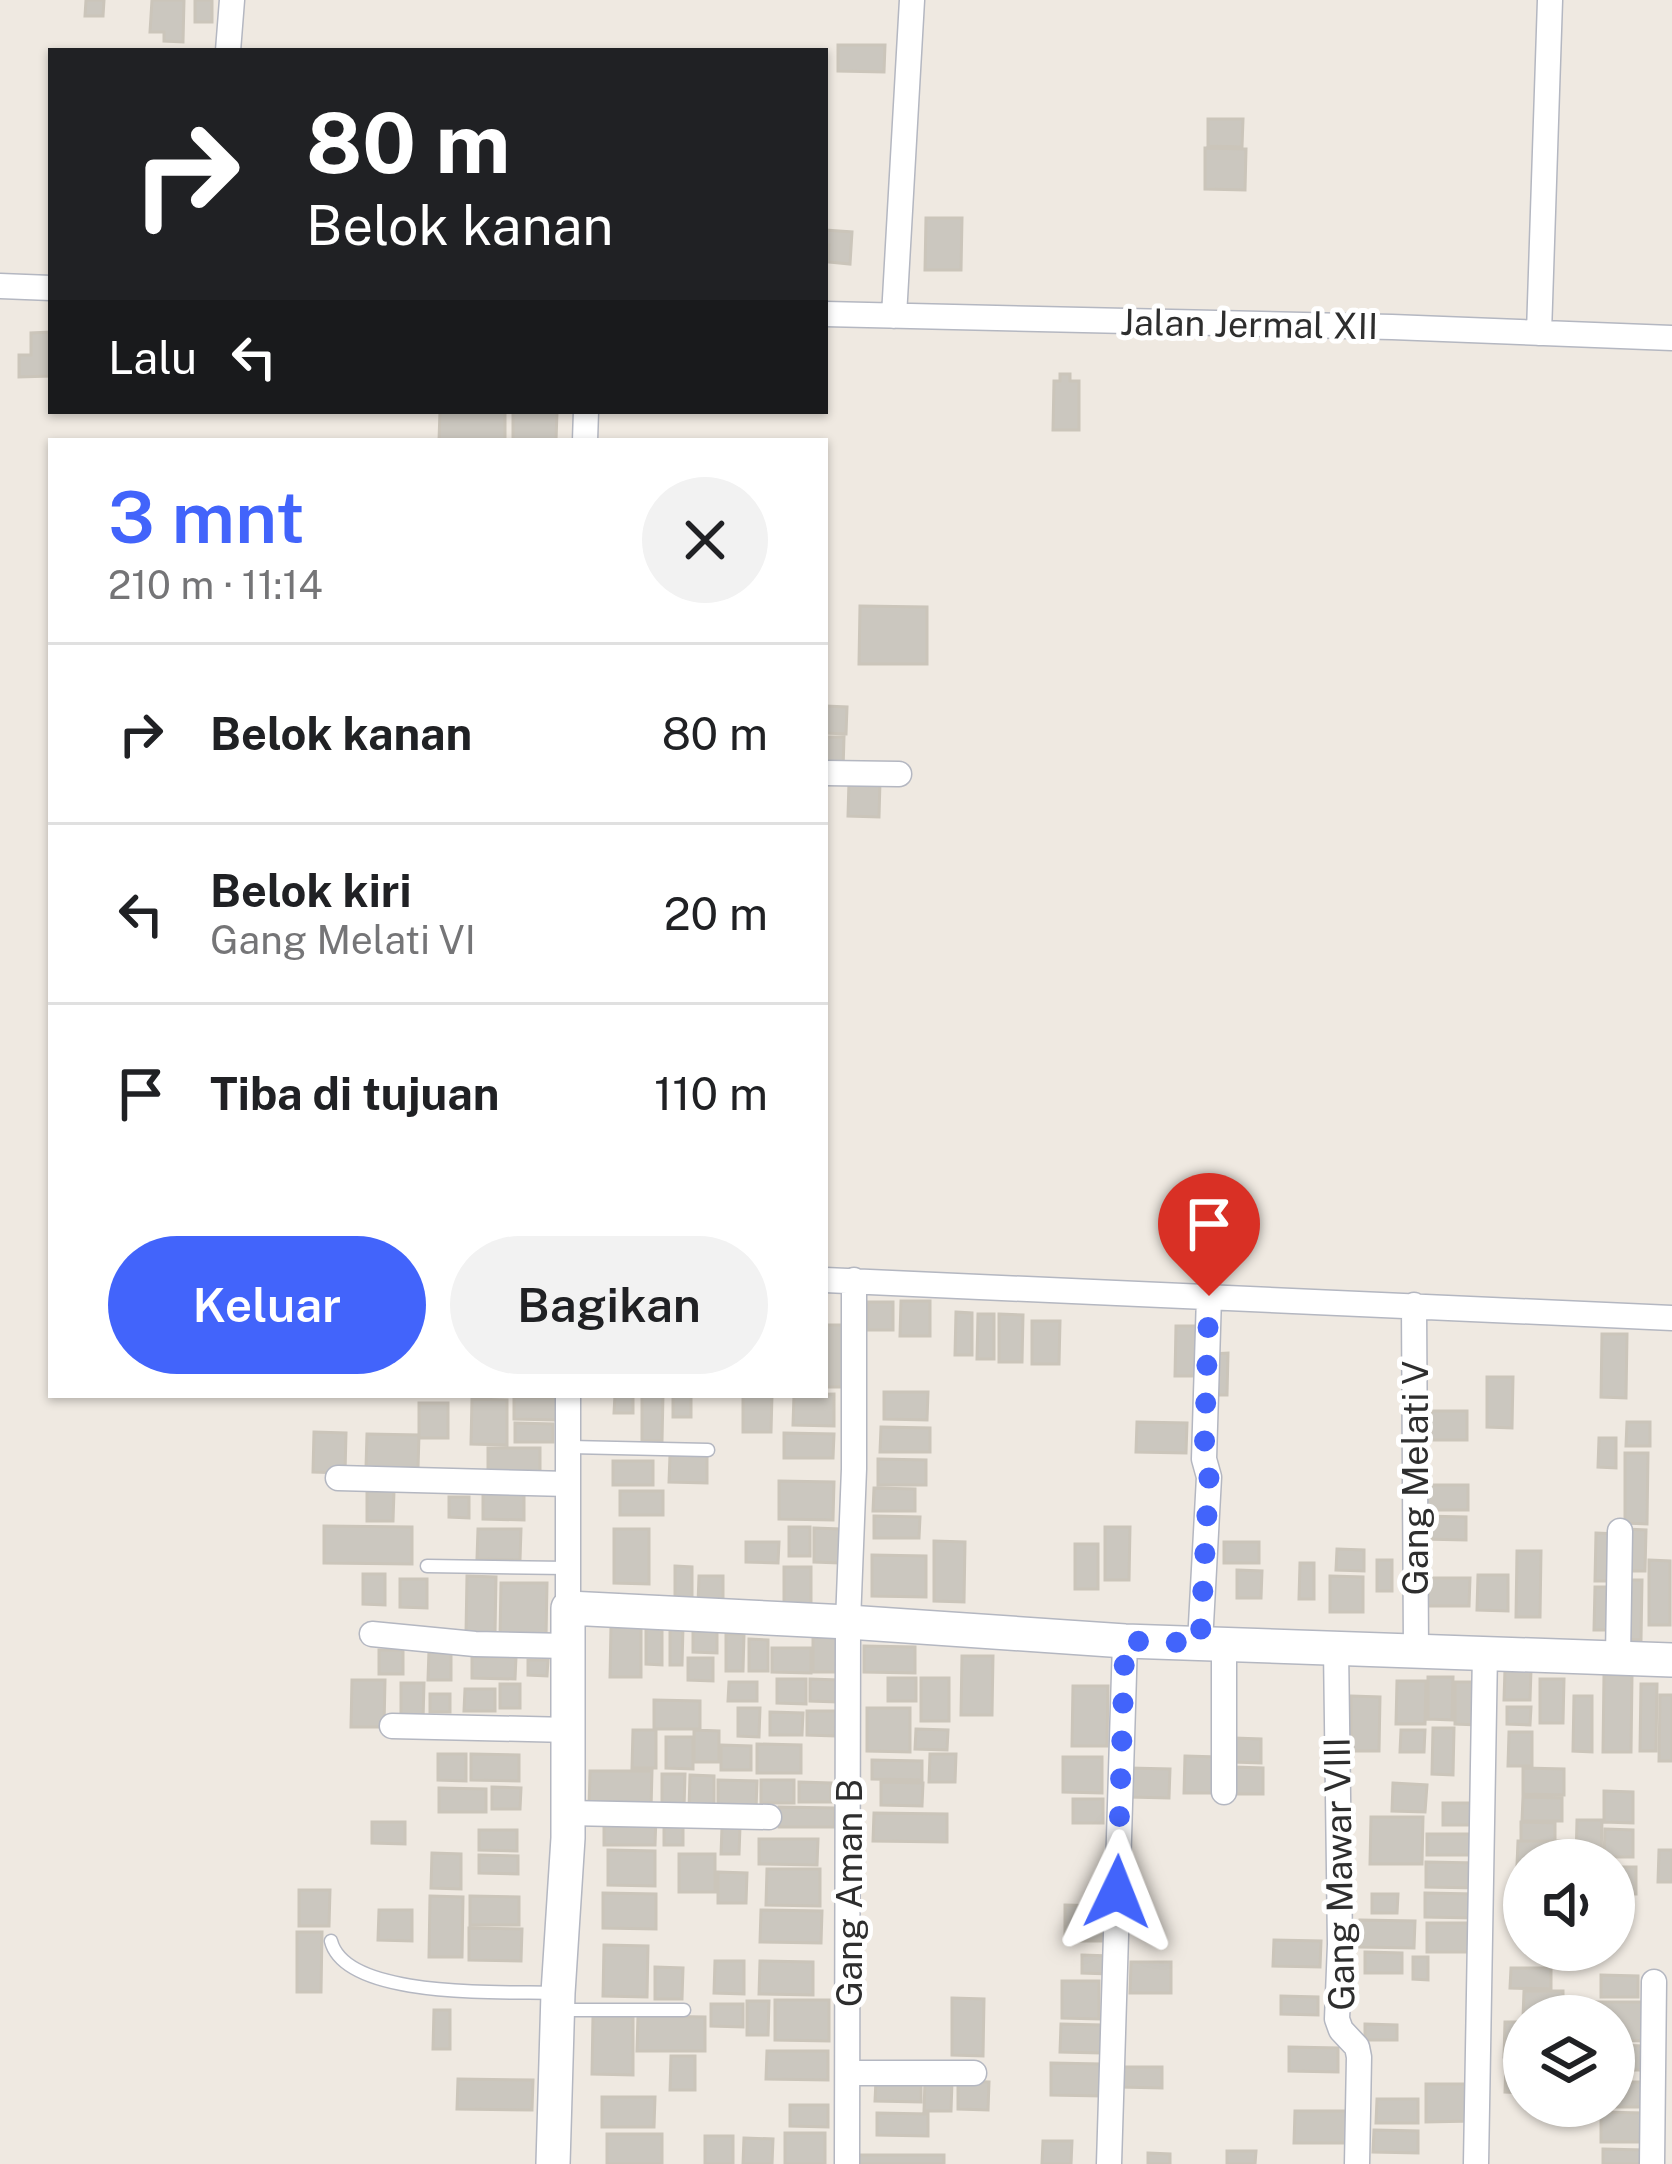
<!DOCTYPE html>
<html lang="id">
<meta charset="utf-8">
<style>
body{margin:0;font-family:"Public Sans",sans-serif;background:#f2f2f2;color:#202124;height:100vh;display:flex;flex-direction:column;font-size:45px;white-space:nowrap}
*{box-sizing:border-box;margin:0}
p{font-size:39px;color:#757577}
.icon{flex:none;width:66px;height:66px;fill:none;stroke:currentColor;stroke-width:2;stroke-linecap:round;stroke-linejoin:round}
.map{position:relative;flex:1;overflow:hidden}
.details{position:absolute;left:48px;top:438px;width:780px;height:960px;display:flex;flex-direction:column;background:#fff;border-radius:0px;box-shadow:0 3px 9px #0004}
.details>*{flex:none}
.banner{position:absolute;left:48px;top:48px;width:780px;height:366px;border-radius:0px;box-shadow:0 3px 9px #0004;background:#202124;color:#fff;overflow:hidden}
.tools{position:absolute;left:1503px;top:1839px;display:grid;gap:24px}
.tools a{display:grid;place-items:center;width:132px;height:132px;border-radius:50%;background:#fff;box-shadow:0 3px 9px #0004;font-size:60px}
.pin{position:absolute;display:grid;place-items:center;width:102px;height:102px;color:#fff;margin:-123px -51px;border-radius:50% 50% 50% 0;rotate:-45deg;box-shadow:0 0 12px #0007}
.pin .icon{rotate:45deg}
.me{position:absolute;width:132px;margin:-66px;rotate:2deg;stroke-linejoin:round;filter:drop-shadow(0 0 9px #0008)}
.turn{display:flex;align-items:center;gap:42px;height:252px;padding:0 60px;font-size:54px}
.turn .icon{width:156px;height:156px;stroke-width:2.5}
.turn b{display:block;font-size:84px;line-height:102px}
.then{display:flex;align-items:center;height:114px;padding:0 60px;background:#0003;gap:24px;font-size:45px}
.round{display:grid;place-items:center;flex:none;width:126px;height:126px;border-radius:63px;background:#f2f2f2}
.head{display:flex;align-items:center;justify-content:space-between;height:204px;padding:0 60px}
h1{font-size:72px;font-weight:600;line-height:90px;color:#4264fb}
.action{display:flex;gap:24px;margin-top:auto;padding:24px 60px}
.action a{flex:1;height:138px;border-radius:72px;background:#4264fb;color:#fff;font-size:48px;font-weight:600;line-height:138px;text-align:center}
.action a+a{background:#f2f2f2;color:#202124}
ul{padding:0;list-style:none}
li{display:flex;align-items:center;gap:36px;height:180px;padding:0 60px;border-top:3px solid #e0e0e0}
li div{flex:1}
li b{display:block;font-size:45px}
li em{font-style:normal}
.map>svg:first-child{display:block}
</style>
<div class="map">
<svg width="1672" height="2164" viewBox="0 0 1672 2164">
<rect width="100%" height="100%" fill="#efe9e1"/>
<path fill="#cbc7bf" stroke="#cbc5ba" stroke-width="3" d="M86,0H104L103,16H85Z
M152,0H184L183,42L164,41V32H150Z
M195,0H212V22H195Z
M838,45H885L884,72L838,71Z
M1208,119H1243L1242,147L1208,146Z
M1205,148L1246,149L1245,190L1205,189Z
M926,218H962L961,270H925Z
M825,230L852,232L850,264L828,262L829,245H825Z
M50,332L51,376L19,377V355H31V333Z
M1060,374H1070V381H1079V430H1053L1054,381H1060Z
M440,411H505V441H439Z
M513,412H557L556,441H513Z
M860,606L927,607V664H859Z
M825,706L847,707L846,734L825,733Z
M825,737H844L843,771L825,770Z
M849,781H880L879,817L848,816Z
M901,1301H930V1336H900Z
M868,1302H893V1330H867Z
M956,1312L972,1313V1355H955Z
M978,1314H994V1359H977Z
M999,1314L1023,1315L1022,1362H999Z
M1032,1321H1060L1059,1364H1032Z
M825,1325H845V1387H825Z
M1176,1326H1203V1376H1175Z
M1602,1334H1627L1626,1398L1601,1397Z
M1228,1353L1227,1395H1210L1211,1354Z
M1487,1377H1513L1512,1428L1487,1427Z
M884,1392H928L927,1420L884,1419Z
M834,1394V1426L793,1425L794,1395Z
M615,1395H633V1413H614Z
M642,1395H663L662,1441H642Z
M673,1395H691V1417H673Z
M743,1395H772L771,1432H743Z
M514,1397L556,1398V1420L514,1419Z
M472,1399L507,1400V1445L471,1444Z
M419,1403H448V1438H419Z
M1431,1411H1467V1440H1430Z
M1137,1422L1187,1423L1186,1453L1136,1452Z
M1627,1422H1650V1446H1626Z
M515,1423L553,1424V1442H515Z
M881,1427L930,1428V1452H880Z
M314,1432L346,1433L345,1473L313,1472Z
M784,1433L834,1434L833,1458H784Z
M367,1434L419,1435L418,1468H366Z
M1599,1438H1616V1468L1598,1467Z
M488,1448H540V1481L488,1480Z
M1625,1453H1648L1647,1524L1625,1523Z
M670,1455H707V1483L669,1482Z
M878,1459L926,1460V1485H878Z
M613,1461H653V1485H613Z
M779,1481L834,1482L833,1520L779,1519Z
M1427,1485H1468V1510H1427Z
M874,1488L915,1489V1511H873Z
M367,1491H394L393,1521H367Z
M620,1491H663V1515H620Z
M483,1493H524V1520L483,1519Z
M449,1497H469V1518L449,1517Z
M874,1516L920,1517L919,1538H874Z
M1422,1516L1466,1517V1540L1422,1539Z
M324,1526L412,1527V1564L324,1563Z
M789,1527H810V1556H789Z
M1105,1527H1130L1129,1580H1105Z
M814,1528L840,1529L839,1563L814,1562Z
M478,1529H521L520,1560L477,1559Z
M614,1529H649V1584L614,1583Z
M1625,1529L1646,1530L1645,1571H1625Z
M1596,1533L1617,1534L1616,1581H1595Z
M934,1541L965,1542L964,1602L934,1601Z
M746,1542H779L778,1563L746,1562Z
M1224,1542H1259V1563H1224Z
M1075,1544H1098V1589H1075Z
M1337,1549L1364,1550V1571L1336,1570Z
M1517,1551H1541L1540,1617H1516Z
M872,1555L926,1556V1597L872,1596Z
M1377,1560H1392V1591H1377Z
M1649,1560L1670,1561V1625H1649Z
M1300,1563H1314V1599H1299Z
M675,1566L692,1567V1604H675Z
M784,1567H811V1604L784,1603Z
M1237,1570L1262,1571L1261,1598H1237Z
M363,1574H385V1605L363,1604Z
M1478,1575H1508V1611L1477,1610Z
M467,1576L496,1577L495,1634H466Z
M699,1576H723V1604H698Z
M1330,1576L1363,1577V1612H1330Z
M1428,1578H1470L1469,1606H1427Z
M400,1579H427V1608L400,1607Z
M1622,1580H1642L1641,1640L1621,1639Z
M501,1583H547L546,1638H500Z
M1595,1587H1615V1630H1594Z
M611,1626L641,1627V1677H610Z
M646,1627H662V1665L646,1664Z
M670,1627H683L682,1665H670Z
M693,1627H717V1653L693,1652Z
M726,1634H744L743,1671H726Z
M813,1637L842,1638L841,1672H813Z
M749,1639L768,1640V1671H749Z
M864,1646L915,1647V1673L864,1672Z
M772,1648H811V1673L772,1672Z
M379,1650H403V1674H379Z
M429,1650H451V1680H428Z
M962,1656H993L992,1715H961Z
M472,1657H516L515,1679L472,1678Z
M688,1658H713V1681L688,1680Z
M528,1660H548L547,1676L528,1675Z
M1505,1669L1531,1670L1530,1700H1504Z
M1604,1675H1632L1631,1752H1603Z
M1428,1677H1453L1452,1720L1428,1719Z
M888,1678H916V1701H888Z
M921,1678H949V1721H921Z
M777,1679H806V1704L777,1703Z
M810,1679L838,1680L837,1702L810,1701Z
M1540,1679H1564L1563,1723H1540Z
M352,1680H385L384,1727H351Z
M1397,1681H1426L1425,1724H1396Z
M729,1682H757V1701H728Z
M1455,1682H1479L1478,1725L1455,1724Z
M401,1683H424L423,1721L401,1720Z
M500,1684H520V1708H500Z
M1641,1684H1657L1656,1751H1640Z
M1073,1686H1108L1107,1746H1072Z
M465,1689H495V1711H464Z
M430,1694H450V1712H430Z
M1660,1695H1672V1761H1659Z
M1351,1696L1380,1697L1379,1751H1351Z
M1574,1696H1592V1752L1573,1751Z
M654,1700L700,1701V1729H654Z
M1507,1707H1531L1530,1725L1507,1724Z
M738,1708H760L759,1737L738,1736Z
M867,1708H910V1752L867,1751Z
M807,1711H836L835,1736L807,1735Z
M770,1712L803,1713L802,1735H770Z
M1433,1728H1454L1453,1775L1432,1774Z
M916,1729L948,1730L947,1750L915,1749Z
M633,1730H656V1768H632Z
M694,1730L719,1731V1762H694Z
M1401,1730H1425L1424,1752H1400Z
M1509,1732H1532V1766H1508Z
M666,1737H693V1769L666,1768Z
M1234,1738L1261,1739V1763L1233,1762Z
M757,1744L801,1745V1773H757Z
M721,1745L751,1746V1770H721Z
M438,1754H466V1781L438,1780Z
M471,1754L519,1755V1781L471,1780Z
M930,1754H956L955,1782H929Z
M1185,1756L1218,1757L1217,1793H1184Z
M1063,1757H1102V1793L1063,1792Z
M872,1760L922,1761V1780L872,1779Z
M1233,1767L1263,1768V1794H1233Z
M1129,1768L1170,1769L1169,1798L1129,1797Z
M1523,1768L1564,1769V1795L1523,1794Z
M590,1771H652L651,1809H589Z
M662,1774H685L684,1808H662Z
M690,1775L714,1776V1811L689,1810Z
M718,1780L757,1781L756,1809H718Z
M761,1780H794V1803H761Z
M799,1782L831,1783V1802H799Z
M881,1782L923,1783L922,1806L881,1805Z
M1393,1783L1427,1785L1425,1812L1392,1811Z
M492,1787L521,1788L520,1809H492Z
M439,1788L486,1789V1812H439Z
M1604,1791L1633,1792V1823L1604,1822Z
M1523,1797L1562,1798V1821H1522Z
M1073,1799H1103V1823H1073Z
M1443,1803H1471V1825H1443Z
M779,1807L835,1808L834,1827H779Z
M874,1813L947,1814V1842L873,1841Z
M604,1816H656L655,1845H604Z
M664,1816H683V1845H664Z
M1371,1817H1423L1422,1864H1370Z
M1577,1820H1602L1601,1860H1576Z
M372,1822H405V1844L372,1843Z
M1521,1822L1555,1823V1841H1521Z
M722,1827H740L739,1854H721Z
M1605,1829L1633,1830V1857H1604Z
M479,1830H517V1851L479,1850Z
M1427,1834H1476L1475,1855H1427Z
M759,1839H818L817,1865L759,1864Z
M1518,1841H1562V1860H1524V1865H1517Z
M608,1850L655,1851V1886L608,1885Z
M1659,1850H1672V1882H1658Z
M432,1853L461,1854V1889L431,1888Z
M679,1854H715V1892H679Z
M479,1855L518,1856V1874L479,1873Z
M1426,1862L1477,1863V1888L1426,1887Z
M1614,1867H1636V1894H1614Z
M767,1869H820V1906L766,1905Z
M718,1872L747,1873L746,1903H718Z
M299,1890H330L329,1926H299Z
M603,1893L656,1894V1929L603,1928Z
M1425,1893L1474,1894V1918L1425,1917Z
M1372,1894H1398L1397,1913H1372Z
M1514,1894H1524V1916H1514Z
M430,1896L463,1897L462,1957H429Z
M470,1896L519,1897V1925H470Z
M1065,1905L1103,1906V1941H1065Z
M379,1910H412V1941L378,1940Z
M761,1910L822,1911L821,1943L760,1942Z
M1360,1920L1415,1921L1414,1948L1359,1947Z
M1427,1923H1471V1952H1427Z
M469,1928L522,1929L521,1961L469,1960Z
M297,1932H322L321,1992H297Z
M1274,1940L1321,1941L1320,1967L1273,1966Z
M604,1945L648,1946L647,1997L603,1996Z
M1365,1952L1402,1953V1973H1365Z
M1082,1955L1110,1956L1109,1974L1082,1973Z
M1413,1957H1428V1980L1413,1979Z
M715,1961H744V1994L714,1993Z
M760,1961L813,1962V1995L759,1994Z
M1131,1962H1171V1993H1130Z
M655,1967L683,1968L682,1999H655Z
M1511,1968H1551V1989L1510,1988Z
M1601,1975L1638,1976V1997H1601Z
M1062,1981H1099V2019L1062,2018Z
M1524,1991H1563V2016L1523,2017Z
M1281,1996L1318,1997V2015L1281,2014Z
M952,1998L984,1999L983,2056L952,2055Z
M775,2000H829V2041L775,2040Z
M747,2001H769L768,2035H747Z
M1596,2002H1644L1643,2041L1614,2040V2016H1596Z
M711,2004H743V2027L711,2026Z
M434,2010H450V2049H433Z
M593,2016L633,2017V2075L592,2074Z
M638,2016L705,2017V2051H637Z
M1505,2022H1524V2057H1504Z
M1061,2024L1101,2025L1100,2053L1060,2052Z
M1365,2024L1397,2025V2040H1365Z
M1615,2045L1643,2046V2070H1615Z
M1289,2047L1338,2048V2072L1289,2071Z
M767,2051H828V2080L766,2079Z
M671,2056H695V2090H670Z
M1506,2062L1524,2063V2093L1505,2092Z
M1051,2063L1101,2064V2096L1051,2095Z
M1121,2067H1162V2088L1120,2087Z
M458,2079L533,2080L532,2110L457,2109Z
M876,2080H921V2102L875,2101Z
M925,2081L952,2082L951,2111H924Z
M958,2081L989,2082L988,2110L958,2109Z
M1614,2082H1645V2107H1606L1614,2106Z
M1426,2084H1473V2121L1426,2122Z
M602,2097H655L654,2127H602Z
M1377,2099H1418V2123H1376Z
M790,2105H828V2127L790,2126Z
M1295,2111H1351L1350,2143H1294Z
M1601,2112L1642,2113L1641,2142H1601Z
M877,2113L928,2114V2136L877,2135Z
M1374,2130L1418,2131V2153L1373,2152Z
M785,2133H825V2164H785Z
M607,2134H662V2164H607Z
M705,2136H733V2164H705Z
M744,2138L773,2139L772,2164H743Z
M1043,2141H1072L1071,2164H1042Z
M1603,2149L1643,2150V2164H1603Z
M1227,2151H1256L1255,2164H1227Z
M1148,2153L1170,2154V2164H1148Z
M859,2155H944V2164H859Z"/>
<g fill="none" stroke-linecap="round" stroke-linejoin="round">
<defs>
<path id="lane" d="M570,1447L708,1450
M427,1566L568,1568
M331,1941C346,2000 506,1991 557,1993
M558,2010H684"/>
<path id="street" d="M228,51L232,0
M0,286L51,288
M825,314L1392,327L1672,338
M894,316L912,0
M1539,333L1550,0
M585,441L586,411
M825,773L899,774
M825,1280L1672,1318
M1414,1305L1416,1650
M338,1478L568,1484
M568,1608V1395
M372,1634L475,1644L568,1646
M1200,1643L1209,1477L1204,1459L1209,1296
M1336,1648L1340,1944L1337,2019L1341,2030L1357,2047L1359,2057L1357,2164
M1618,1657L1620,1531
M392,1726L569,1730
M1224,1792V1644
M568,1813L769,1817
M849,2073H974
M847,2164L848,1622L854,1469V1280
M1109,2164L1125,1641
M1476,2164L1485,1652
M1652,2164L1654,1982"/>
<path id="secondary" d="M553,2164L558,1993L568,1838V1608L848,1622L1125,1641L1672,1660"/>
</defs>
<use href="#lane" stroke="#b4b7c1" stroke-width="15"/>
<use href="#street" stroke="#b4b7c1" stroke-width="27"/>
<use href="#secondary" stroke="#b4b7c1" stroke-width="36"/>
<use href="#lane" stroke="#fff" stroke-width="12"/>
<use href="#street" stroke="#fff" stroke-width="24"/>
<use href="#secondary" stroke="#fff" stroke-width="33"/>
</g>
<g fill="none" stroke-linecap="round" stroke-linejoin="round">
<path stroke="#4264fb" stroke-width="21" stroke-dasharray="0 37.8" d="M1117,1892L1125,1641L1200,1643L1209,1477L1204,1459L1209,1296"/>
</g>
<g text-anchor="middle" stroke-width="10" stroke-linejoin="round" paint-order="stroke">
<g font-size="36" fill="#2e2e2e" stroke="#fff">
<text transform="translate(1249 324) rotate(1)" y="13">Jalan Jermal XII</text>
<text transform="translate(1415 1478) rotate(-90)" y="13">Gang Melati V</text>
<text transform="translate(1339 1874) rotate(-91)" y="13">Gang Mawar VIII</text>
<text transform="translate(849 1893) rotate(-90)" y="13">Gang Aman B</text>
</g>
</g>
</svg>
<div class="tools">
<a><svg class="icon" aria-label="sound" viewBox="0 0 24 24"><path d="M4 9h4l5-4v14l-5-4H4zM17 9q2 3 0 6"/></svg></a>
<a><svg class="icon" aria-label="layers" viewBox="0 0 24 24"><path d="M12 4l9 5-9 5-9-5zM3 14l9 5 9-5"/></svg></a>
</div>
<div class="pin" style="left:1209px;top:1296px;background:#d93025"><svg class="icon" aria-label="arrive" viewBox="0 0 24 24"><path d="M6 21V4h12l-3 4 3 4H6"/></svg></div>
<svg class="me" style="left:1117px;top:1892px" viewBox="-20 -20 40 40"><path d="M0-17L14 15 0 8-14 15z" fill="#4264fb" stroke="#fff" stroke-width="4"/></svg>
<div class="banner">
<div class="turn"><svg class="icon" aria-label="right" viewBox="0 0 24 24"><path d="M7 20v-9h11M14 6l5 5-5 5"/></svg><div><b>80 m</b>Belok kanan</div></div>
<div class="then">Lalu<svg class="icon" aria-label="left" viewBox="0 0 24 24"><path d="M17 20v-9H6M10 6l-5 5 5 5"/></svg></div>
</div>
<section class="details">
<div class="head"><div><h1>3 mnt</h1><p>210 m · 11:14</p></div><a class="round"><svg class="icon" aria-label="close" viewBox="0 0 24 24"><path d="M6 6l12 12M18 6L6 18"/></svg></a></div>
<ul>
<li><svg class="icon" aria-label="right" viewBox="0 0 24 24"><path d="M7 20v-9h11M14 6l5 5-5 5"/></svg><div><b>Belok kanan</b></div><em>80 m</em></li>
<li><svg class="icon" aria-label="left" viewBox="0 0 24 24"><path d="M17 20v-9H6M10 6l-5 5 5 5"/></svg><div><b>Belok kiri</b><p>Gang Melati VI</p></div><em>20 m</em></li>
<li><svg class="icon" aria-label="arrive" viewBox="0 0 24 24"><path d="M6 21V4h12l-3 4 3 4H6"/></svg><div><b>Tiba di tujuan</b></div><em>110 m</em></li>
</ul>
<div class="action"><a>Keluar</a><a>Bagikan</a></div>
</section>
</div>
